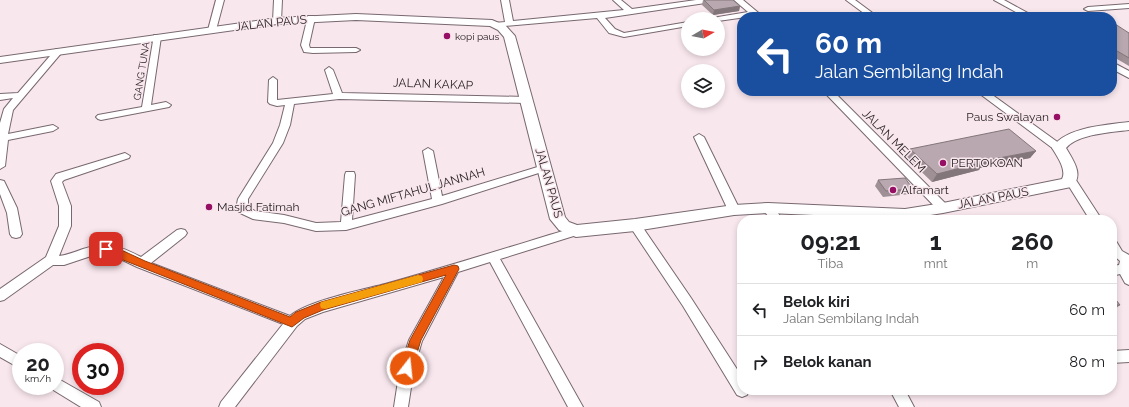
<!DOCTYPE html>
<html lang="id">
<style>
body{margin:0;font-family:Raleway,sans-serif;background:#f6f6f6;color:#202124;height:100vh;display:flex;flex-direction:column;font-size:15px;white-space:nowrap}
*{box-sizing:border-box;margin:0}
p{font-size:13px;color:#757577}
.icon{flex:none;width:22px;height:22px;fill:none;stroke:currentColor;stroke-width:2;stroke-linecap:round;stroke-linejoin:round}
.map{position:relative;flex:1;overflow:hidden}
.details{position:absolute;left:737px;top:215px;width:380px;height:180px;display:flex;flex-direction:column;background:#fff;border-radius:16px;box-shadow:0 2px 6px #0003}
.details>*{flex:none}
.hud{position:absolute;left:737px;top:12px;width:380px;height:84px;border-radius:16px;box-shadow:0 2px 6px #0003;background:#1a4fa0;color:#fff;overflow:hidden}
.needle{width:26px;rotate:80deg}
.fabs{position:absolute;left:681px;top:12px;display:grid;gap:8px}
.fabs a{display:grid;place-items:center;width:44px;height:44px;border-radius:50%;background:#fff;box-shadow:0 2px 6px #0003;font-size:20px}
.speed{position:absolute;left:12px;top:343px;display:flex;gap:8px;font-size:20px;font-weight:700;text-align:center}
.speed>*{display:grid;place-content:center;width:52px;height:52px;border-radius:50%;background:#fff;box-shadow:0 2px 6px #0003;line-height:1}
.speed small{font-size:10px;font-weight:400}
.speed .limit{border:6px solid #d22;background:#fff;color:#111}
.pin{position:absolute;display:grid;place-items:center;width:34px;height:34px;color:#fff;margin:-17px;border-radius:8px;box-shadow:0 2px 6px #0006}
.me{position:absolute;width:44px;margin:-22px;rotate:16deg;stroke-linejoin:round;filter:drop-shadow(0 0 3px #0008)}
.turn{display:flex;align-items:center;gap:14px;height:84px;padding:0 12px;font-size:18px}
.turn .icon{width:52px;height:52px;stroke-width:2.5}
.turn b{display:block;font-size:28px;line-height:34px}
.eta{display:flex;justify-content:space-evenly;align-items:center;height:68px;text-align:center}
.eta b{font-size:24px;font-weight:700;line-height:28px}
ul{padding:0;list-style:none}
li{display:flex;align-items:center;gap:12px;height:52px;padding:0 12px;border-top:1px solid #e0e0e0}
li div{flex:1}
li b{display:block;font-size:15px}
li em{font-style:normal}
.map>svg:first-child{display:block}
</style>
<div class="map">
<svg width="1129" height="407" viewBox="0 0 1129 407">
<rect width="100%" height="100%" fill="#f9e7ee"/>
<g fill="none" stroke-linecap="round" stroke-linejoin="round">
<path stroke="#e2aec6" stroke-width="2.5" d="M209,27L216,0"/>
<defs>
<path id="street" d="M216,0H224L216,30L212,32L208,30Z
M274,0H282L281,21L277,23L273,21Z
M501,0H509L513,21L624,10L613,0H621L632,9L696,0H716L712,2L605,18L615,29L624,33L688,22V26L624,37L609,33L597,18L494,27V23L505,22Z
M734,0H743L761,15L758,17L753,16L718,21V19H714L718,17L748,12Z
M846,0H855L878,17H869Z
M994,0H1004L1035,17H1025Z
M1129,4V8L1088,11L1084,9L1088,7Z
M308,16H314L315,18L309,45L310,48H356L360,50L356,52L313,53L304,52L301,45Z
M154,35H157L161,37L151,105L166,102L171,105L169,107L101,120L98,119L96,117L98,115L142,107Z
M56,49H62L63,51L13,110L8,134L53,125L58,128L53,131L8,140L5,166L0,169V123L4,109L13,98L0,100V94L18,93Z
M1112,62L1129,71V78L1112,69Z
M329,67L333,70L342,93L526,97L531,100L526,103L339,99L294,104L290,125L283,143L248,199V207L255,211L284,215L316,223L341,222L345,175L346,172H354L355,175L352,220L432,199L423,151L428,148L433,151L442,196L544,165L549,168L548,170L442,204L346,230L316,231L284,223L253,219L238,212L236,209L238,199L273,143L280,125L285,105L277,106L270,104L268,102L269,80L273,77L277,80V100L333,94L325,70Z
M823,91H833L947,205L949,208L947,211H939Z
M976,91H987L1063,146L1064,148L1063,150H1055Z
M699,134L704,137L740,210L738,213H730L728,210L694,137Z
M125,153L130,156L129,158L64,180L62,182L71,206V226L59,256C67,255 75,252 83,249C107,241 120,246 141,257L177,230L181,229L185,230L187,233L185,236L151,263L290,316C307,301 362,290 385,284C449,266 513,246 576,227L580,228L582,231L580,234L500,259L583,407H568L490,262L458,272L422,341L414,368L408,407H394L400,368L409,340L444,277L323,312L305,319L297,326L235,407H219L221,402L283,324L137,267L112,255L100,254L94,255L64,265H53L4,300L0,301V289L46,257L59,226V206L51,181L56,174Z
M1070,176L1074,177L1102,220H1090L1065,180L1066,177Z
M0,180L4,181L17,208L22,234L20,237L16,238L12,237L10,234L7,213L0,194Z
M768,204L772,205L783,220H771L762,208L764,205Z
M635,221L639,222L691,298L742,377V390H749L747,395L742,397L737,395L683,306L629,225L631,222Z
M1112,240L1116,241L1122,251L1129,255V285L1125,283L1120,274L1112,276V266L1119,265L1120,261L1112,254Z
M0,344L21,356V369L0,357Z
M1129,350V362L1112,363V351Z
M55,377L99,402L101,407H81L50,388L49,386H55Z
M890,390H905L914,407H899Z"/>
<path id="secondary" d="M356,14L492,20L506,26L515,36L565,217L569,222L577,225L635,219L734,205L768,203L905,209L943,203L1062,179C1067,170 1057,156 1052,148C1065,127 1106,125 1129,122V130C1112,132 1078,134 1066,148C1073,160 1085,176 1071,187L943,213L905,219L768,213L734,215L635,231L576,237L559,230L550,219L504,37L498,30L490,26L356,20L277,24L0,63V57L277,18Z"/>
</defs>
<use href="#street" stroke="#78686f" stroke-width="2"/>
<use href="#secondary" stroke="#78686f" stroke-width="2"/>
<use href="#street" fill="#fff" fill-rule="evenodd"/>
<use href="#secondary" fill="#fff" fill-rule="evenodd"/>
</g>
<path fill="#9f9096" d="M703,0L740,6L739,11L713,15L702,5Z
M1112,25L1129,33V66L1112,56Z
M910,149L1036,151L1030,158L980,168L979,170L932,182L906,157Z
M878,180L913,189L910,194L883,197L875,186Z
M1112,295L1120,305L1114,310H1112Z
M977,390H1003L1000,393H978Z"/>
<path fill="#82767a" d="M740,6L739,11L713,15L714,10Z
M1036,151L1030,158L980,168L979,170L932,182L937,174L983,161Z"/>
<path fill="#b9a8af" stroke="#82767a" d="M704,0H733L740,6L714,10Z
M1115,24L1129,33V58L1112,48V25Z
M1009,129L1036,151L983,161L984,162L937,174L910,149Z
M905,178L913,189L886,191L878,180Z
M1112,295L1120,305H1112Z"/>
<path fill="#ea580c" stroke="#983908" d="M106,245L117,248L145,261L290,317L296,312L321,302L454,265L458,266L459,269L421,340L411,372L407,373L403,372L401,368L410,340L446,275L323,310L304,318L292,327L103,252L101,249L103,246Z"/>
<path fill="#f59e0b" d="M418,275L422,276L423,279L422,282L325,309L321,308L320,305L321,302L325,301Z"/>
<g fill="#970f65" stroke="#f9e7ee" stroke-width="1.5">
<circle cx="447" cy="36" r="4"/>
<circle cx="1057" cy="117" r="4"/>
<circle cx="943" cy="163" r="4"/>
<circle cx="893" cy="190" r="4"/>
<circle cx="209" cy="207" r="4"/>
</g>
<g text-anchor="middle" stroke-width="3" stroke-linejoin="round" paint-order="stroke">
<g font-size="10" fill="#2a2326" stroke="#f9e7ee" text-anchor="start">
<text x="455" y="40">kopi paus</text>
</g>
<g font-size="10" fill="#2a2326" stroke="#f9e7ee">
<text transform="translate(141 71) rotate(-81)" y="4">GANG TUNA</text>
</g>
<g font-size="12" fill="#2a2326" stroke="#f9e7ee">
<text transform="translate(271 23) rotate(-6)" y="4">JALAN PAUS</text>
<text transform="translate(433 84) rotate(2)" y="4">JALAN KAKAP</text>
<text transform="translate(894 141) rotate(45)" y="4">JALAN MELEM</text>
<text transform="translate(549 183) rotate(74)" y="4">JALAN PAUS</text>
<text transform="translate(413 192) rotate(-16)" y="4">GANG MIFTAHUL JANNAH</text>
<text transform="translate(993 198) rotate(-11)" y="4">JALAN PAUS</text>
</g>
<g font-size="12" fill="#2a2326" stroke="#f9e7ee" text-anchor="start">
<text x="1049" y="121" text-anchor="end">Paus Swalayan</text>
<text x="951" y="167">PERTOKOAN</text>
<text x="901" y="194">Alfamart</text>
<text x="217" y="211">Masjid Fatimah</text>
</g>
</g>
</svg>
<div class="fabs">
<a><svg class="needle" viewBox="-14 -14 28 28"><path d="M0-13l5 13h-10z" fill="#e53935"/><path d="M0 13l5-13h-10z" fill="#757577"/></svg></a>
<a><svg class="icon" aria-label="layers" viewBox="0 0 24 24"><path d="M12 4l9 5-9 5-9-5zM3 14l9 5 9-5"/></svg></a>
</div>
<div class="speed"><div>20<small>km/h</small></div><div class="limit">30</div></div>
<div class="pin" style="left:106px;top:249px;background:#d93025"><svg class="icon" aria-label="arrive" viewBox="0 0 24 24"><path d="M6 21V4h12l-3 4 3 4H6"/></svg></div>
<svg class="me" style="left:407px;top:368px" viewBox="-20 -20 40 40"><circle r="17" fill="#ea580c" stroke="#fff" stroke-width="3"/><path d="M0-11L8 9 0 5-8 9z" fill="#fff"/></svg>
<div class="hud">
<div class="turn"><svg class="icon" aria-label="left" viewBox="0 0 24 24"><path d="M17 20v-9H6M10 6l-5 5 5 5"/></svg><div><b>60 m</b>Jalan Sembilang Indah</div></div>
</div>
<section class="details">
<div class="eta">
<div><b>09:21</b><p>Tiba</p></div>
<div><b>1</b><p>mnt</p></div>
<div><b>260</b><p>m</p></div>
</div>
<ul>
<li><svg class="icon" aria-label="left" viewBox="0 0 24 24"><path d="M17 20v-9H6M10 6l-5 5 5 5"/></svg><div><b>Belok kiri</b><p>Jalan Sembilang Indah</p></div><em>60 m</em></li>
<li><svg class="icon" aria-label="right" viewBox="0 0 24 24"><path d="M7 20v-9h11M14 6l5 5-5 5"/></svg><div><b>Belok kanan</b></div><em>80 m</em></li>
</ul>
</section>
</div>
